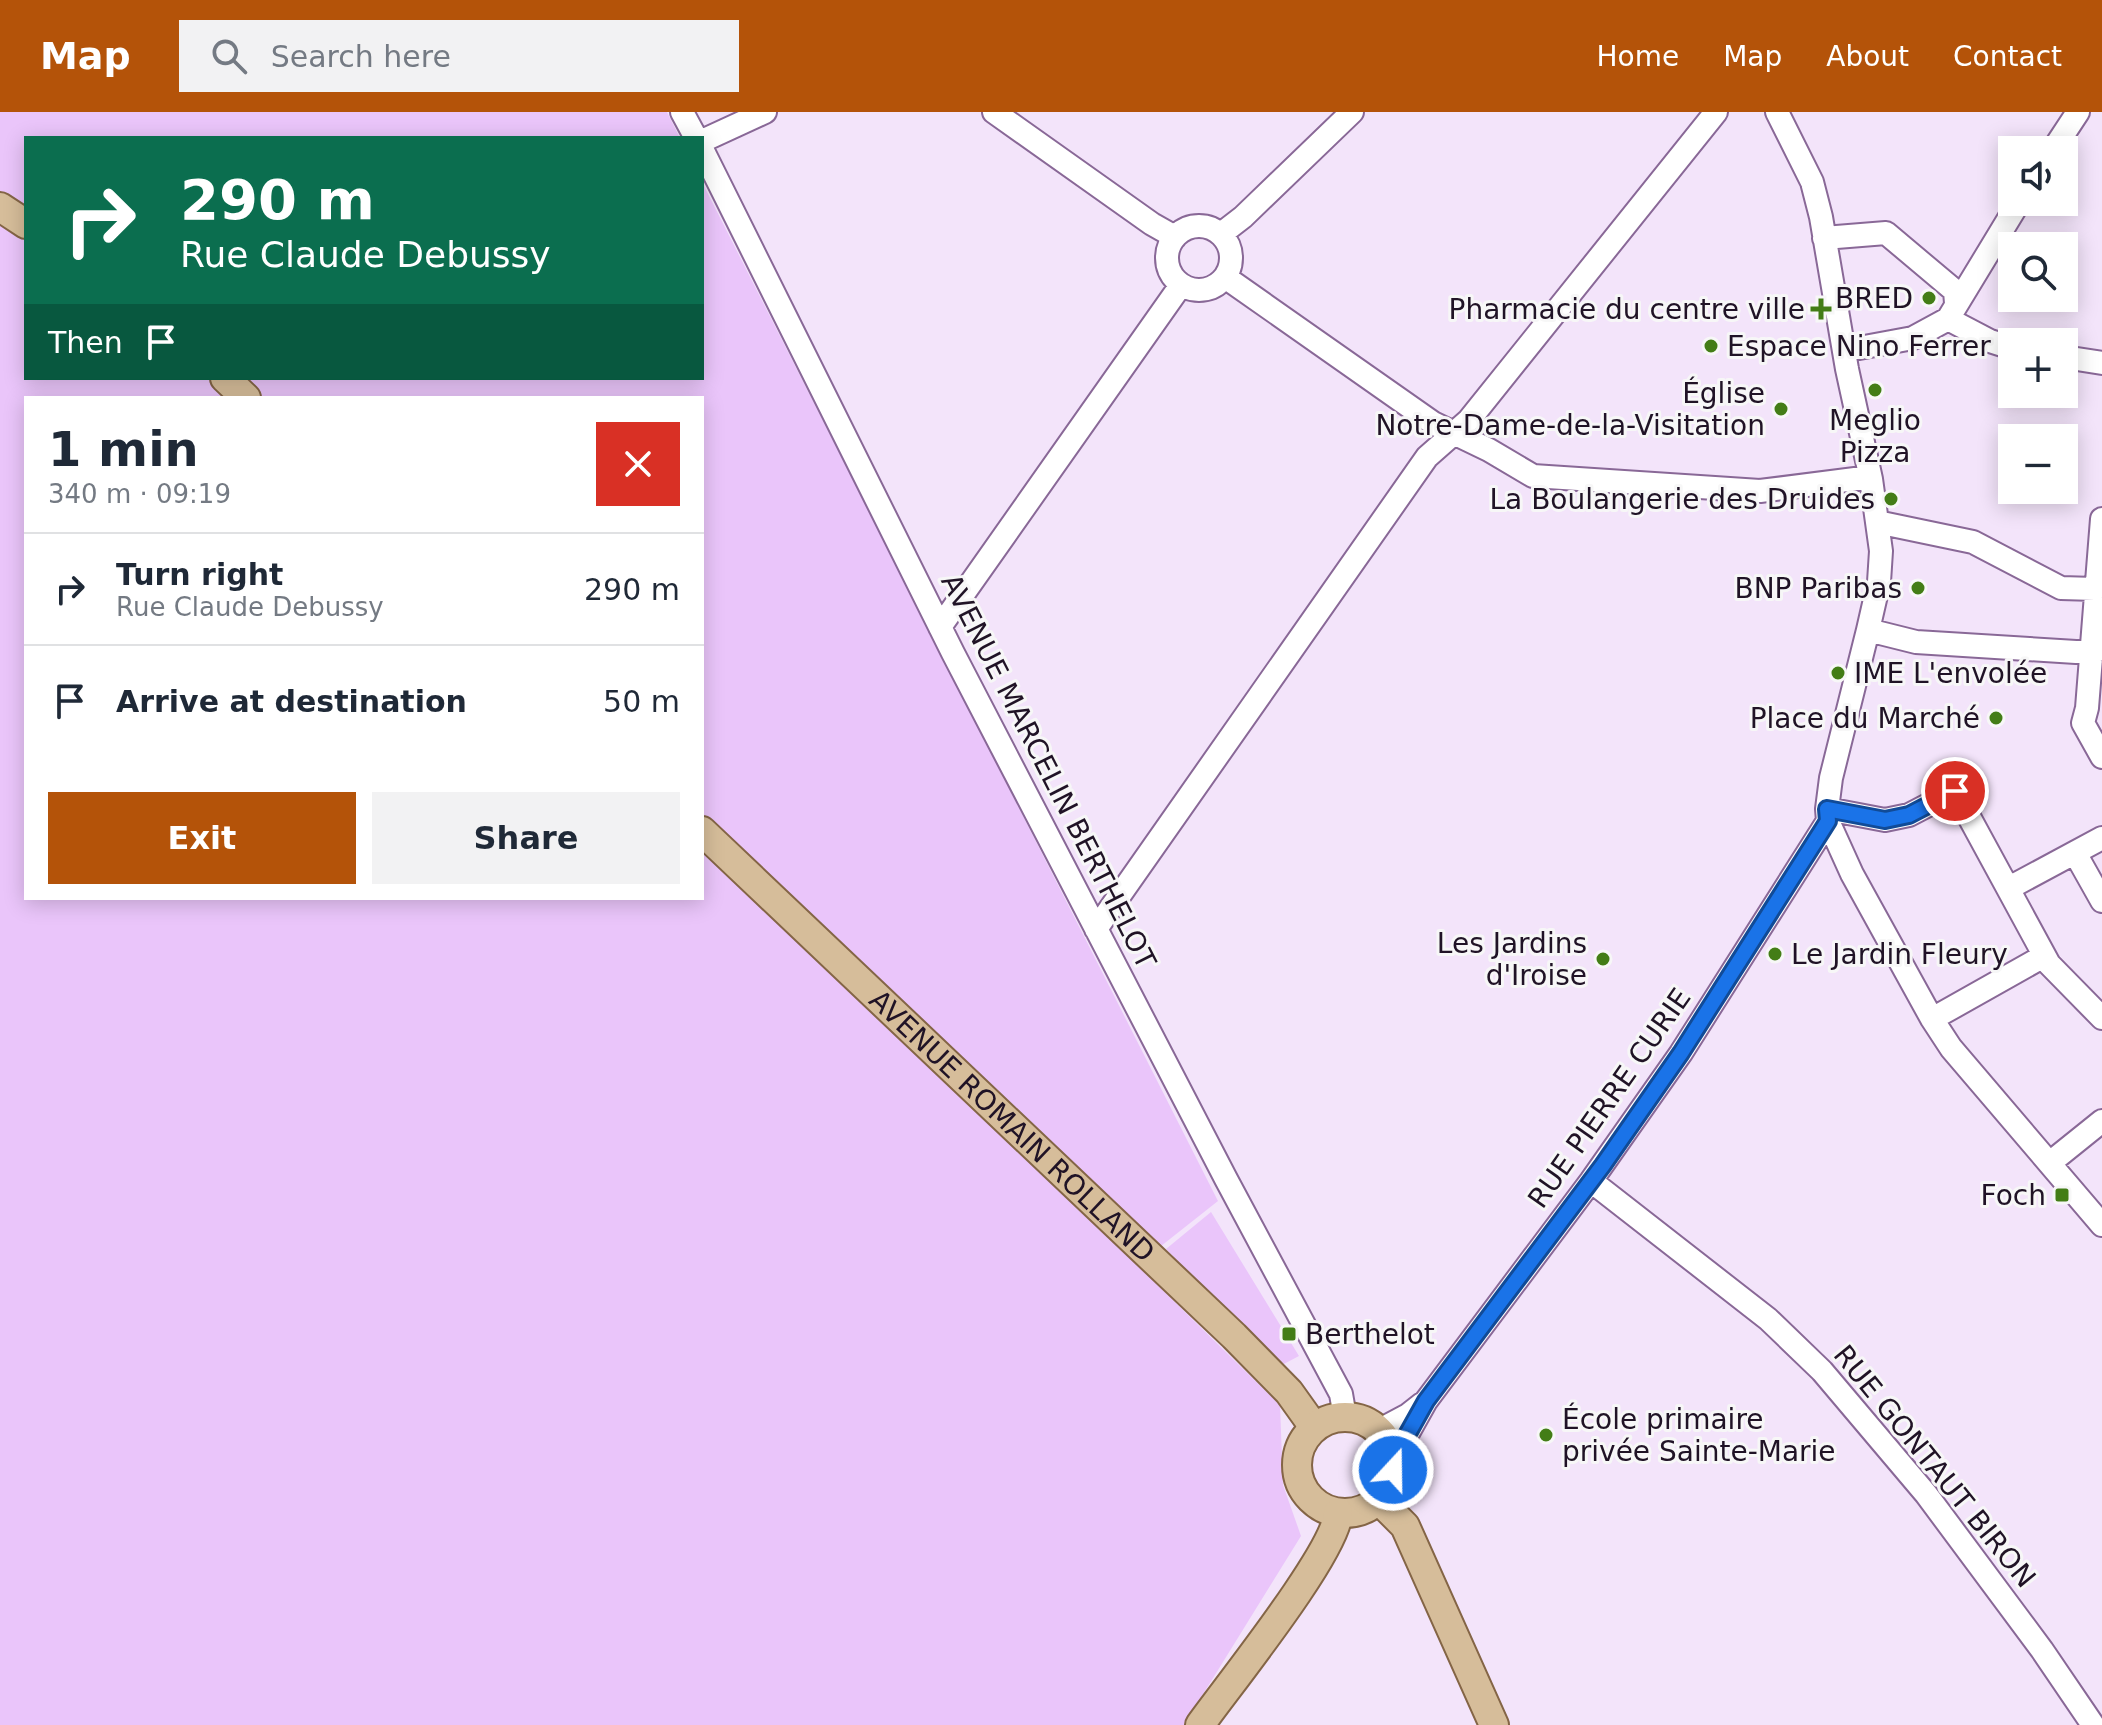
<!DOCTYPE html>
<meta charset="utf-8">
<style>
body{margin:0;font-family:"DejaVu Sans",sans-serif;background:#f2f2f3;color:#1f2937;height:100vh;display:flex;flex-direction:column;font-size:30px;white-space:nowrap}
*{box-sizing:border-box;margin:0}
p{font-size:26px;color:#747a83}
.icon{flex:none;width:44px;height:44px;fill:none;stroke:currentColor;stroke-width:2;stroke-linecap:round;stroke-linejoin:round}
.map{position:relative;flex:1;overflow:hidden}
.panel{position:absolute;left:24px;top:284px;width:680px;height:504px;display:flex;flex-direction:column;background:#fff;border-radius:0px;box-shadow:0 4px 20px #0003}
.panel>*{flex:none}
.top-card{position:absolute;left:24px;top:24px;width:680px;height:244px;border-radius:0px;box-shadow:0 4px 20px #0003;background:#0b6e4f;color:#fff;overflow:hidden}
.buttons{position:absolute;left:1998px;top:24px;display:grid;gap:16px}
.buttons a{display:grid;place-items:center;width:80px;height:80px;border-radius:0px;background:#fff;box-shadow:0 4px 20px #0003;font-size:40px}
.pin{position:absolute;display:grid;place-items:center;width:68px;height:68px;color:#fff;margin:-34px;border:4px solid #fff;border-radius:50%;box-shadow:0 2px 8px #0007}
.me{position:absolute;width:88px;margin:-44px;rotate:21deg;stroke-linejoin:round;filter:drop-shadow(0 0 6px #0008)}
.turn{display:flex;align-items:center;gap:28px;height:168px;padding:0 24px;font-size:36px}
.turn .icon{width:104px;height:104px;stroke-width:2.5}
.turn b{display:block;font-size:56px;line-height:68px}
.then{display:flex;align-items:center;height:76px;padding:0 24px;background:#0003;gap:16px;font-size:30px}
.round{display:grid;place-items:center;flex:none;width:84px;height:84px;border-radius:0px;background:#f2f2f3}
.head{display:flex;align-items:center;justify-content:space-between;height:136px;padding:0 24px}
h1{font-size:48px;font-weight:600;line-height:60px}
.cta{display:flex;gap:16px;margin-top:auto;padding:16px 24px}
.cta a{flex:1;height:92px;border-radius:0px;background:#b45309;color:#fff;font-size:32px;font-weight:600;line-height:92px;text-align:center}
.cta a+a{background:#f2f2f3;color:#1f2937}
ul{padding:0;list-style:none}
li{display:flex;align-items:center;gap:24px;height:112px;padding:0 24px;border-top:2px solid #e0e1e3}
li div{flex:1}
li b{display:block;font-size:30px}
li em{font-style:normal}
header{display:flex;align-items:center;gap:48px;box-sizing:border-box;height:112px;padding:0 40px;background:#b45309;color:#fff}
header strong{font-size:38px}
nav{display:flex;gap:44px;margin-inline-start:auto;font-size:28px}
.search{width:560px;height:72px;background:#f2f2f3;display:flex;align-items:center;gap:20px;box-sizing:border-box;padding:0 28px;border-radius:0px;color:#747a83;font-size:30px}
.map>svg:first-child{display:block}
</style>
<header>
<strong>Map</strong>
<div class="search"><svg class="icon" aria-label="search" viewBox="0 0 24 24"><circle cx="10" cy="10" r="6"/><path d="M15 15l6 6"/></svg>Search here</div>
<nav><a>Home</a><a>Map</a><a>About</a><a>Contact</a></nav>
</header>
<div class="map">
<svg width="2102" height="1613" viewBox="0 0 2102 1613">
<rect width="100%" height="100%" fill="#f3e4fa"/>
<path fill="#eac5fa" fill-rule="evenodd" d="M0,0H667L680,26H26V266H702V70L1218,1089L1137,1153L1280,1293L1283,1373L1301,1424L1184,1613H0ZM26,286H702V786H26Z
M1211,1100L1299,1244L1280,1254L1166,1137Z"/>
<g fill="none" stroke-linecap="round" stroke-linejoin="round">
<defs>
<path id="minor" d="M682,0L696,26
M994,0L1152,112L1175,125
M1777,0L1812,70L1821,105L1847,257L1871,367L1881,439L1879,470L1868,518L1831,666L1827,697L1828,709L1852,762L1932,907L1951,936L2102,1113
M702,29L765,0
M702,37L953,541L1226,1067L1341,1282L1345,1305
M2053,38L2078,0
M1167 146a32 32 0 1 1 64 0a32 32 0 1 1-64 0Z
M1221,122L1243,105L1352,0
M1824,126L1886,121L1955,179L1956,191
M1225,165L1433,311L1489,338L1533,364L1760,379L1855,367H1871
M1948,207L1990,229L2012,236
M1844,236H1859L1913,226L1948,207L2019,90
M2064,245L2102,251
M2102,407L2087,596L2083,611L2102,645
M1877,410L1973,430L2061,476L2095,477
M940,515L1181,173
M1868,518L1916,530L2076,540L2102,537
M1827,697L1885,708L1909,703L1955,679L2049,852L2102,906
M2075,741L2102,789
M2009,776L2102,726
M1096,817L1427,345L1469,308L1716,0
M1932,907L2044,844
M2051,1050L2102,1009
M1591,1069L1768,1207L1822,1259L1926,1382L2042,1538L2093,1613
M1378,1319L1408,1303L1422,1292
M1393,1348L1426,1289L1591,1069L1681,941L1828,709"/>
<g id="major">
<path d="M0,95L26,112"/>
<path d="M225,266L246,286"/>
<path id="s1" d="M702,719L1234,1224L1289,1280L1314,1315"/>
<circle cx="1345" cy="1353" r="48"/>
<path d="M1379,1388L1405,1414L1494,1613"/>
<path d="M1200,1613C1227,1575 1337,1439 1338,1401"/>
</g>
</defs>
<use href="#minor" stroke="#896897" stroke-width="26"/>
<use href="#major" stroke="#846546" stroke-width="32"/>
<use href="#minor" stroke="#fff" stroke-width="22"/>
<use href="#major" stroke="#d6bd9a" stroke-width="28"/>
</g>
<g fill="none" stroke-linecap="round" stroke-linejoin="round">
<defs>
<path id="route" d="M1393,1358V1348L1426,1289L1603,1053L1681,941L1828,709L1827,697L1885,708L1909,703L1955,679"/>
</defs>
<use href="#route" stroke="#114b97" stroke-width="20"/>
<use href="#route" stroke="#1a73e8" stroke-width="14"/>
</g>
<g fill="#437d16" stroke="#f7f7f7" stroke-width="3">
<circle cx="1929" cy="186" r="8"/>
<path d="M1817 185h8v8h8v8h-8v8h-8v-8h-8v-8h8z"/>
<circle cx="1711" cy="234" r="8"/>
<circle cx="1875" cy="278" r="8"/>
<circle cx="1781" cy="297" r="8"/>
<circle cx="1891" cy="387" r="8"/>
<circle cx="1918" cy="476" r="8"/>
<circle cx="1838" cy="561" r="8"/>
<circle cx="1996" cy="606" r="8"/>
<circle cx="1775" cy="842" r="8"/>
<circle cx="1603" cy="847" r="8"/>
<rect x="2054" y="1075" width="16" height="16" rx="4"/>
<rect x="1281" y="1214" width="16" height="16" rx="4"/>
<circle cx="1546" cy="1323" r="8"/>
</g>
<g text-anchor="middle" stroke-width="6" stroke-linejoin="round" paint-order="stroke">
<g font-size="28" fill="#201326" stroke="#f7f7f7" text-anchor="end">
<text x="1913" y="196">BRED</text>
<text x="1805" y="207">Pharmacie du centre ville</text>
<text x="1727" y="244" text-anchor="start">Espace Nino Ferrer</text>
<text x="1765" y="291">Église<tspan x="1765" dy="32">Notre-Dame-de-la-Visitation</tspan></text>
<text x="1875" y="318" text-anchor="middle">Meglio<tspan x="1875" dy="32">Pizza</tspan></text>
<text x="1875" y="397">La Boulangerie des Druides</text>
<text x="1902" y="486">BNP Paribas</text>
<text x="1854" y="571" text-anchor="start">IME L'envolée</text>
<text x="1980" y="616">Place du Marché</text>
<text x="1587" y="841">Les Jardins<tspan x="1587" dy="32">d'Iroise</tspan></text>
<text x="1791" y="852" text-anchor="start">Le Jardin Fleury</text>
<text x="2046" y="1093">Foch</text>
<text x="1305" y="1232" text-anchor="start">Berthelot</text>
<text x="1562" y="1317" text-anchor="start">École primaire<tspan x="1562" dy="32">privée Sainte-Marie</tspan></text>
</g>
<g font-size="28" fill="#201326" stroke="#f7f7f7">
<text transform="translate(1049 659) rotate(63)" y="10">AVENUE MARCELIN BERTHELOT</text>
<text transform="translate(1609 986) rotate(-55)" y="10">RUE PIERRE CURIE</text>
<text dy="10" stroke="none"><textPath href="#s1" startOffset="428">AVENUE ROMAIN ROLLAND</textPath></text>
<text transform="translate(1935 1354) rotate(51)" y="10">RUE GONTAUT BIRON</text>
</g>
</g>
</svg>
<div class="buttons">
<a><svg class="icon" aria-label="sound" viewBox="0 0 24 24"><path d="M4 9h4l5-4v14l-5-4H4zM17 9q2 3 0 6"/></svg></a>
<a><svg class="icon" aria-label="search" viewBox="0 0 24 24"><circle cx="10" cy="10" r="6"/><path d="M15 15l6 6"/></svg></a>
<a>+</a>
<a>−</a>
</div>
<div class="pin" style="left:1955px;top:679px;background:#d93025"><svg class="icon" aria-label="arrive" viewBox="0 0 24 24"><path d="M6 21V4h12l-3 4 3 4H6"/></svg></div>
<svg class="me" style="left:1393px;top:1358px" viewBox="-20 -20 40 40"><circle r="17" fill="#1a73e8" stroke="#fff" stroke-width="3"/><path d="M0-11L8 9 0 5-8 9z" fill="#fff"/></svg>
<div class="top-card">
<div class="turn"><svg class="icon" aria-label="right" viewBox="0 0 24 24"><path d="M7 20v-9h11M14 6l5 5-5 5"/></svg><div><b>290 m</b>Rue Claude Debussy</div></div>
<div class="then">Then<svg class="icon" aria-label="arrive" viewBox="0 0 24 24"><path d="M6 21V4h12l-3 4 3 4H6"/></svg></div>
</div>
<section class="panel">
<div class="head"><div><h1>1 min</h1><p>340 m · 09:19</p></div><a class="round" style="background:#d93025;color:#fff"><svg class="icon" aria-label="close" viewBox="0 0 24 24"><path d="M6 6l12 12M18 6L6 18"/></svg></a></div>
<ul>
<li><svg class="icon" aria-label="right" viewBox="0 0 24 24"><path d="M7 20v-9h11M14 6l5 5-5 5"/></svg><div><b>Turn right</b><p>Rue Claude Debussy</p></div><em>290 m</em></li>
<li><svg class="icon" aria-label="arrive" viewBox="0 0 24 24"><path d="M6 21V4h12l-3 4 3 4H6"/></svg><div><b>Arrive at destination</b></div><em>50 m</em></li>
</ul>
<div class="cta"><a>Exit</a><a>Share</a></div>
</section>
</div>
